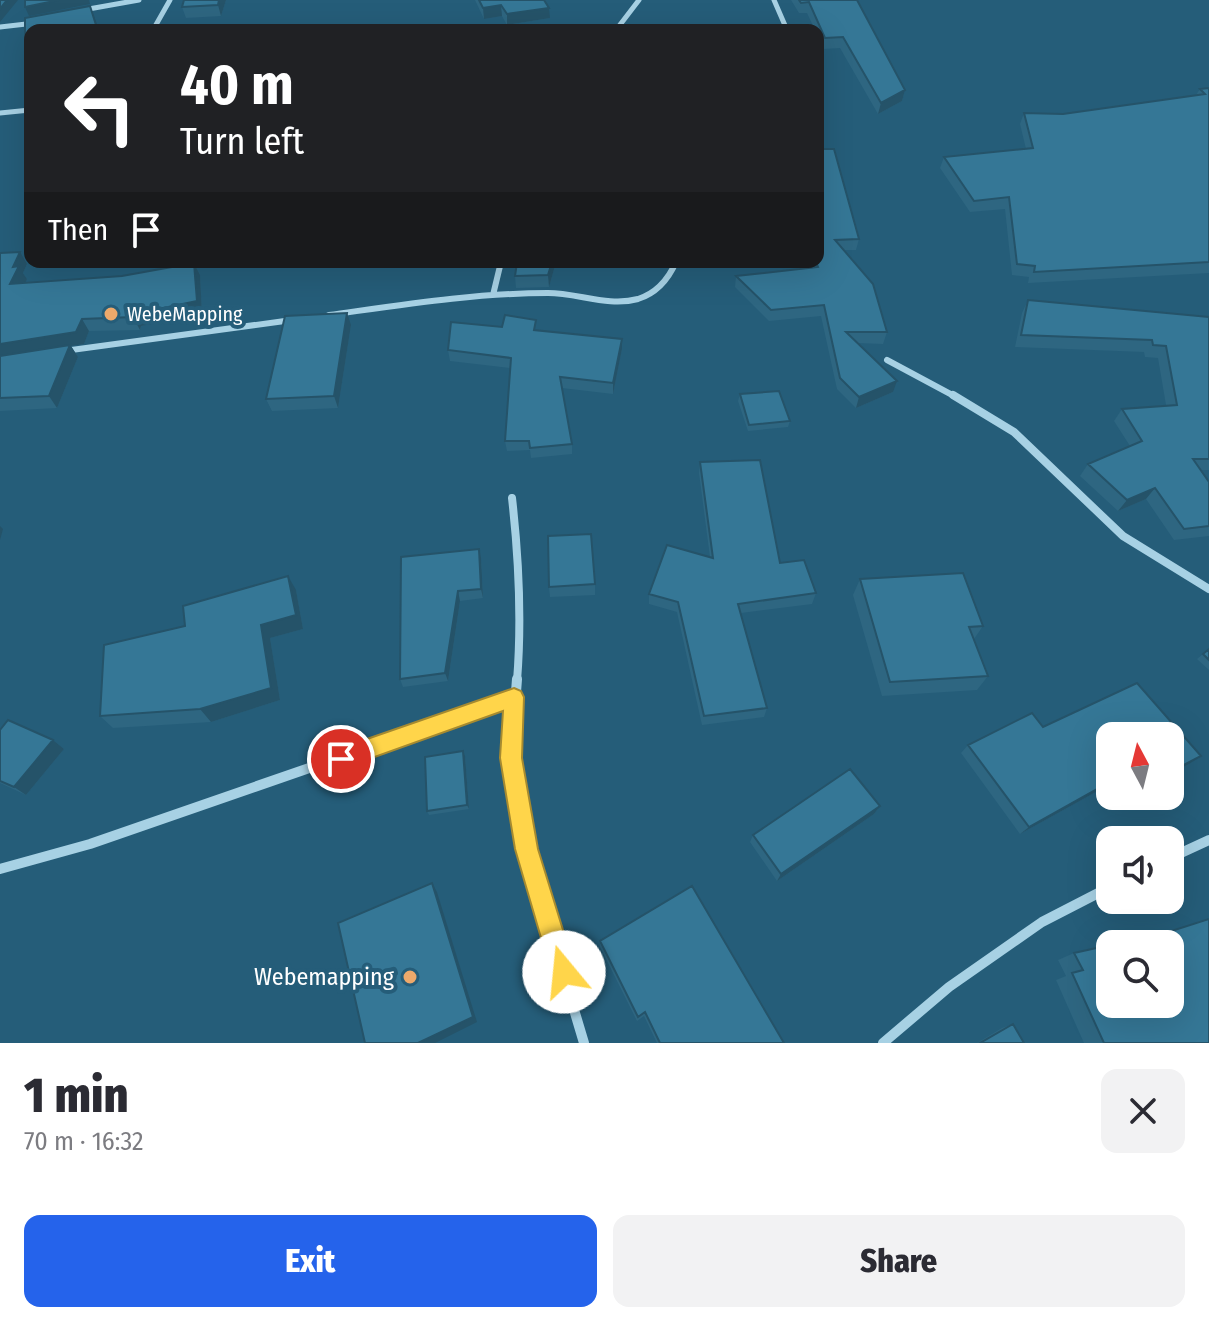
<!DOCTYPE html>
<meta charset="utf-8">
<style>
body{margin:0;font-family:"Fira Sans Condensed",sans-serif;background:#f2f2f3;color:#2b2b33;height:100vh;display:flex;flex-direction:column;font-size:30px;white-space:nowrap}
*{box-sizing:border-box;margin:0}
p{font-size:26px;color:#7c7c81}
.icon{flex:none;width:44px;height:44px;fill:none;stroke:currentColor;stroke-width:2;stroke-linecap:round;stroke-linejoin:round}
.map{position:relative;height:1043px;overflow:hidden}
.side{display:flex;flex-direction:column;background:#fff;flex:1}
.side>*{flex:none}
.banner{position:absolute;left:24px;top:24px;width:800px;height:244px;border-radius:16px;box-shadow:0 8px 32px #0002;background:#202124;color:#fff;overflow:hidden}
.needle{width:52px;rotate:353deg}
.fabs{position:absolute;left:1096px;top:722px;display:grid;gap:16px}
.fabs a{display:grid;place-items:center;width:88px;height:88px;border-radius:16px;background:#fff;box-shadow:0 8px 32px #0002;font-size:40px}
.pin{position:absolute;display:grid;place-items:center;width:68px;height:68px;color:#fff;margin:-34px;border:4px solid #fff;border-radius:50%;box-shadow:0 2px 8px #0007}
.me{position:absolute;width:88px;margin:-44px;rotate:343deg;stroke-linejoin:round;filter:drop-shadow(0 0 6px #0008)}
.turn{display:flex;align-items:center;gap:28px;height:168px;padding:0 24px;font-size:36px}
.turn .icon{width:104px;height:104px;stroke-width:2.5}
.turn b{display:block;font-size:56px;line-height:68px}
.then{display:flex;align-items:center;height:76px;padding:0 24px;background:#0003;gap:16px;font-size:30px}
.round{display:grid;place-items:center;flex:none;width:84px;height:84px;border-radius:16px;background:#f2f2f3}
.headline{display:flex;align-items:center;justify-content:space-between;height:136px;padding:0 24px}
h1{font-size:48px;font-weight:800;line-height:60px}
.button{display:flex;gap:16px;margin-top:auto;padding:16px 24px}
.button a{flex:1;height:92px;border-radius:16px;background:#2563eb;color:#fff;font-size:32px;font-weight:800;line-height:92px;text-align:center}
.button a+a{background:#f2f2f3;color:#2b2b33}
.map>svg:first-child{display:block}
</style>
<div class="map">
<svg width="1209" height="1043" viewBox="0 0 1209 1043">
<rect width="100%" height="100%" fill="#255d79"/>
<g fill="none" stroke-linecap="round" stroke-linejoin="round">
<path stroke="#a7d1e4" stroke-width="5" d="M774,0L787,30
M83,10L139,0
M0,27L35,23
M153,30L170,0
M616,30L639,0
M818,110L821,122L818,124
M0,113L30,110"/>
<path stroke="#a7d1e4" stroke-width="6" d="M493,295L501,262
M329,315C401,305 475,293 548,293C578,293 608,307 638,299C657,293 668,280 676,262
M64,351L292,320
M887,360L956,397"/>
<path stroke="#a7d1e4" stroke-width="8" d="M953,395L1014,432L1123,536L1209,589
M512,498C519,560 522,619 517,681"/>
<path stroke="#a7d1e4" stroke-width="10" d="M517,679L511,758L526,849L584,1043
M1170,858L1209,840
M0,869L90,844L514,697
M883,1043L949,987L1042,922L1110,887"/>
</g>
<path fill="#2e6681" d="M226,0L221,16L186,18L182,7Z
M475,0H544L550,18L507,25L502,16L484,19Z
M791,0H857L905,90L902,101L878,114L840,48L823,49L818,37V30H815L807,13H799Z
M1209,88V273L1028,283L1029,277L1012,275L1005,209L970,212L940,168L944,157L1026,149L1020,124L1024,113L1063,114L1196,95L1200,89Z
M818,149L859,239L856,250H844L887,332L883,344L857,343L893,392L856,408L837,389L821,316L769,321L735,287L736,276L812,267L810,262H818Z
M0,253L27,264L23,273L27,279L25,283L122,276L194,263L200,275L202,314L141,326L140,330L89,331L84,344L71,346L78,357L57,408L0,411Z
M556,262L549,287L516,288L515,276Z
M1028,300L1209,317V470H1201L1209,482V536L1174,540L1146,499L1118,511L1080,476L1088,464L1130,446L1114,421L1122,409L1166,405L1158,358L1145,357L1144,352L1015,347L1022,313Z
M351,325L338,408L272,411L266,399Z
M537,330L622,349L613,394L562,388L572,444V454L531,458L530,450L507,451L505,441L511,368L450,361L448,350Z
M740,394L790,421L788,427L748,431L738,401Z
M700,462L780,563L816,593L812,604L741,613L767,708L764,717L702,725L677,612L649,604V594L710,557L699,473Z
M479,549L481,558L483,598L460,601L448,681L403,687L400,679Z
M860,579L983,626L974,639L988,676L977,690L882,696L853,595Z
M595,584V595L550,597L549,587Z
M296,590L303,629L270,638L280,700L211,722L113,728L100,716L185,626Z
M1209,649V670L1197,659Z
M1137,683L1201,756L1189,764L1170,774V736H1110V796H1128L1108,806L1096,792L1020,834L961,753L968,745L1032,713L1043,727Z
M0,730L53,740L64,749L26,795L0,783Z
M463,751L465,756L469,809L429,815L427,811Z
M880,806L874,814L777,881L750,842L753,835Z
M1159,935L1209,1043H1084L1056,980L1066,976L1058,960L1074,953Z
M600,941L784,1043H657L644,1016L637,1021L600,947Z
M1013,1024L1024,1043H977L1002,1028Z"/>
<path fill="#255369" d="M7,0H18L0,22V9Z
M59,0H89L90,4L29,16L25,7Z
M219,0H226L221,16L218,5Z
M501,5L502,16L484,19L483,8Z
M90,6L99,30H69Z
M549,8L550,18L507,25V14Z
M30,54V64L25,55Z
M905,90L902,101L878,114L881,103Z
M20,252L27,264L23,273L27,279L19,297L10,284L13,267Z
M552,262H556L549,287L548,275Z
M194,263L200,275L202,314L141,326L140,330L133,317L134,314Z
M347,313L351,325L338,408L334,396Z
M82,319L89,331L84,344L71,346L78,357L57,408L49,396L0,358V344Z
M622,339V349L613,394V383Z
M897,381L893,392L856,408L859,397Z
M1155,488L1146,499L1118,511L1127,500Z
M0,526L3,529L0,540Z
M479,549L481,558L483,598L481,589Z
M288,576L296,590L303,629L270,638L280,700L211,722L200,709L261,625Z
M458,591L460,601L448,681L445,673Z
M53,740L64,749L26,795L14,787Z
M463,751L465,756L469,809L467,805Z
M1201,756L1189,764L1170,774V772Z
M1106,784L1096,792L1020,834L1029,827Z
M1124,796H1128L1108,806L1118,799Z
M880,806L874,814L777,881L781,874Z
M432,883L437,892L477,1022L435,1043H418Z"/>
<path fill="#357796" stroke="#255369" stroke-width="2" d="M0,0H7L0,9Z
M25,0H59L25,7Z
M184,0H219L218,5L182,7Z
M479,0H544L549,8L507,14L501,5L483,8Z
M799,0H857L905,90L881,103L843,37L825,38L809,2L801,3Z
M90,6L96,25L69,30H30V54L25,55V18Z
M1209,88V262L1034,272L1035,266L1017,264L1009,197L974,201L944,157L1033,148L1024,113L1063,114L1205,94L1200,89Z
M818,149H834L859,239L835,240L873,284L887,332H846L897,381L859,397L840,378L824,305L771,310L736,276L818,267L816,262H818Z
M20,252L13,267L19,266L10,284L122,276L194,263L197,301L134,314L133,317L82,319L76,332L0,344V253Z
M517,262H552L548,275L515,276Z
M1028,300L1209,317V459H1193L1209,482V526L1184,529L1155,488L1127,500L1088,464L1142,441L1122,409L1177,405L1166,346L1153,345L1152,340L1021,335Z
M347,313L334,396L266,399L285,316Z
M505,315L536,320L534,330L622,339L613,383L560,377L572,444L530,448L529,441H505L511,358L448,350L451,322L502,327Z
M70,345L49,396L0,398V356Z
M779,391L790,421L749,425L740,394Z
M760,460L780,563L804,560L816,593L738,604L767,708L704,716L678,602L649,594L667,545L713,558L700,462Z
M591,534L595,584L549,587L548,536Z
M479,549L481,589L458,591L445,673L400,679L401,557Z
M963,573L983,626L969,627L988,676L890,682L860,579Z
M288,576L296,615L261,625L271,688L200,709L100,716L104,645L185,626L183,606Z
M1209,649V660L1203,654Z
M1137,683L1201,756L1170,772V736H1110V789L1106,784L1029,827L968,745L1032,713L1043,727Z
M8,720L53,740L14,787L0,781V730Z
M463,751L467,805L427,811L425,757Z
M850,769L880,806L781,874L753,835Z
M432,883L473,1017L418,1043H365L338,923Z
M692,886L784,1043H660L645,1012L638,1017L600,941Z
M1209,919V1043H1104L1072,973L1083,970L1074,953L1110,945V1004H1170V944H1117L1159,935Z
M1013,1024L1024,1043H980Z"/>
<path fill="#ffd54a" stroke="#a68a30" stroke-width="2" d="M514,688L521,691L524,697L522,758L538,849L576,972L573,981L564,985L555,981L551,972L515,849L500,758L503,711L341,769L333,766L330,759L333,751L341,748Z"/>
<g fill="#eda96b" stroke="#255d79" stroke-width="3">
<circle cx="111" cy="314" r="8"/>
<circle cx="410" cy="977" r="8"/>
</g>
<g text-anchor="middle" stroke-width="8" stroke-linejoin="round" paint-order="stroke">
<g font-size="20" fill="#fff" stroke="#255d79" text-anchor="start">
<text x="127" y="321">WebeMapping</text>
</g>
<g font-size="24" fill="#fff" stroke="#255d79" text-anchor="end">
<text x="394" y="985">Webemapping</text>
</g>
</g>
</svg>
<div class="fabs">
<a><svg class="needle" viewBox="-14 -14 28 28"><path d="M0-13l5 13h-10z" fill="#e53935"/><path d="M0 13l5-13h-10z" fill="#7c7c81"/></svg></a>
<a><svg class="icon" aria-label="sound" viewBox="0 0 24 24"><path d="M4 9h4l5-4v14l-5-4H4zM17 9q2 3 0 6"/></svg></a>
<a><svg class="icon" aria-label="search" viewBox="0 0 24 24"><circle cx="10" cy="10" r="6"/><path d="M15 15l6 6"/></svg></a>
</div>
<div class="pin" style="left:341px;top:759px;background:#d93025"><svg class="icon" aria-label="arrive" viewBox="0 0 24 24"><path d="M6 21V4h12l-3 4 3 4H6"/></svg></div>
<svg class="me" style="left:564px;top:972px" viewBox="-20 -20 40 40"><circle r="19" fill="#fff"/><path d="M0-13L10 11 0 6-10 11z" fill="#ffd54a"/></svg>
<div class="banner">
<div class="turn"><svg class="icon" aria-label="left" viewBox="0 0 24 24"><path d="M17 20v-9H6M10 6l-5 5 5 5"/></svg><div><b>40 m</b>Turn left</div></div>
<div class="then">Then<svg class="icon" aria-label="arrive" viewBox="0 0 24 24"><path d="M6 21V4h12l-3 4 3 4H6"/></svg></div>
</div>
</div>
<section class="side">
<div class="headline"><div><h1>1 min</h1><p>70 m · 16:32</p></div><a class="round"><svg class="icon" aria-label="close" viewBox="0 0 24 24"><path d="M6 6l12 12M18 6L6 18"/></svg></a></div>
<div class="button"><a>Exit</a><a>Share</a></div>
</section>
